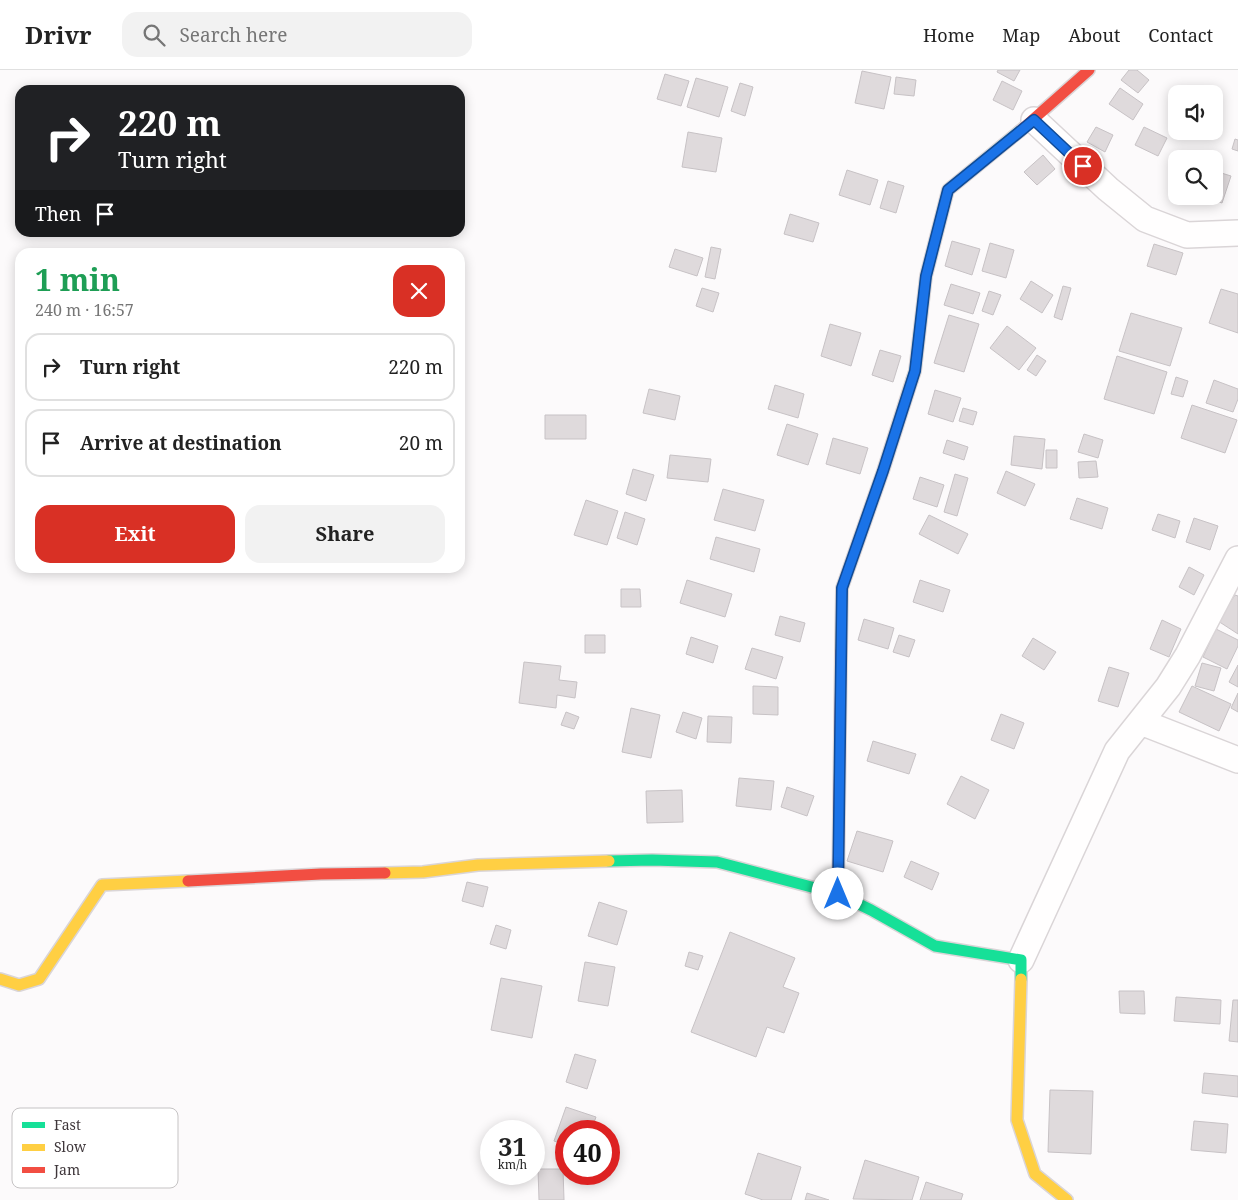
<!DOCTYPE html>
<meta charset="utf-8">
<style>
body{margin:0;font-family:"Noto Serif",serif;background:#f2f2f2;color:#222;height:100vh;display:flex;flex-direction:column;font-size:19px;white-space:nowrap}
*{box-sizing:border-box;margin:0}
p{font-size:16px;color:#767676}
.icon{flex:none;width:28px;height:28px;fill:none;stroke:currentColor;stroke-width:2;stroke-linecap:round;stroke-linejoin:round}
.map{position:relative;flex:1;overflow:hidden}
.details{position:absolute;left:15px;top:178px;width:450px;height:325px;display:flex;flex-direction:column;background:#fff;border-radius:15px;box-shadow:0 2px 12px #0003}
.details>*{flex:none}
.banner{position:absolute;left:15px;top:15px;width:450px;height:152px;border-radius:15px;box-shadow:0 2px 12px #0003;background:#202124;color:#fff;overflow:hidden}
.controls{position:absolute;left:1168px;top:15px;display:grid;gap:10px}
.controls a{display:grid;place-items:center;width:55px;height:55px;border-radius:10px;background:#fff;box-shadow:0 2px 12px #0003;font-size:25px}
.speed{position:absolute;left:480px;top:1050px;display:flex;gap:10px;font-size:25px;font-weight:700;text-align:center}
.speed>*{display:grid;place-content:center;width:65px;height:65px;border-radius:50%;background:#fff;box-shadow:0 2px 12px #0003;line-height:1}
.speed small{font-size:12px;font-weight:400}
.speed .limit{border:8px solid #d22;background:#fff;color:#111}
.pin{position:absolute;display:grid;place-items:center;width:42px;height:42px;color:#fff;margin:-21px;border:2px solid #fff;border-radius:50%;box-shadow:0 1px 5px #0007}
.me{position:absolute;width:55px;margin:-28px;rotate:0deg;stroke-linejoin:round;filter:drop-shadow(0 0 4px #0008)}
.turn{display:flex;align-items:center;gap:18px;height:105px;padding:0 20px;font-size:22px}
.turn .icon{width:65px;height:65px;stroke-width:2.5}
.turn b{display:block;font-size:35px;line-height:42px}
.then{display:flex;align-items:center;height:48px;padding:0 20px;background:#0003;gap:10px;font-size:19px}
.round{display:grid;place-items:center;flex:none;width:52px;height:52px;border-radius:15px;background:#f2f2f2}
.head{display:flex;align-items:center;justify-content:space-between;height:85px;padding:0 20px}
h1{font-size:30px;font-weight:700;line-height:38px;color:#1e9e55}
.button{display:flex;gap:10px;margin-top:auto;padding:10px 20px}
.button a{flex:1;height:58px;border-radius:15px;background:#d93025;color:#fff;font-size:20px;font-weight:700;line-height:58px;text-align:center}
.button a+a{background:#f2f2f2;color:#222}
ul{padding:0;list-style:none}
li{display:flex;align-items:center;gap:15px;height:68px;margin:0 10px 8px;padding:0 10px;border:2px solid #e0e0e0;border-radius:15px}
li div{flex:1}
li b{display:block;font-size:19px}
li em{font-style:normal}
header{display:flex;align-items:center;gap:30px;box-sizing:border-box;height:70px;padding:0 25px;background:#fff;border-bottom:1px solid #e0e0e0}
header strong{font-size:24px}
nav{display:flex;gap:28px;margin-inline-start:auto;font-size:18px}
.search{width:350px;height:45px;background:#f2f2f2;display:flex;align-items:center;gap:12px;box-sizing:border-box;padding:0 18px;border-radius:15px;color:#767676;font-size:19px}
.map>svg:first-child{display:block}
</style>
<header>
<strong>Drivr</strong>
<div class="search"><svg class="icon" aria-label="search" viewBox="0 0 24 24"><circle cx="10" cy="10" r="6"/><path d="M15 15l6 6"/></svg>Search here</div>
<nav><a>Home</a><a>Map</a><a>About</a><a>Contact</a></nav>
</header>
<div class="map">
<svg width="1238" height="1130" viewBox="0 0 1238 1130">
<rect width="100%" height="100%" fill="#fcfafb"/>
<path fill="#dfdadc" stroke="#c7c2c5" d="M998,0H1020L1014,11L997,2Z
M1129,0H1137L1149,10L1138,23L1121,10Z
M862,1L891,7L884,39L855,33Z
M665,4L689,11L681,36L657,29Z
M896,7L916,10L914,26L894,24Z
M696,8L728,17L719,47L687,37Z
M1002,11L1022,21L1013,40L993,30Z
M740,13L753,17L745,46L731,41Z
M1120,18L1143,34L1133,50L1109,34Z
M1096,57L1113,65L1105,82L1087,72Z
M1144,57L1167,68L1158,86L1135,75Z
M688,62L722,68L716,102L682,97Z
M1235,69L1238,70V81L1232,79Z
M1043,85L1055,99L1037,115L1024,102Z
M847,100L878,110L870,135L839,125Z
M1215,101L1231,106L1222,133L1206,127L1214,126Z
M888,111L904,116L896,143L880,138Z
M790,144L819,153L813,172L784,164Z
M952,171L980,179L972,205L945,196Z
M990,173L1014,180L1006,208L982,201Z
M1154,174L1183,183L1176,205L1147,196Z
M711,177L721,179L715,209L705,207Z
M675,179L703,188L697,206L669,197Z
M1031,211L1053,225L1042,243L1020,229Z
M951,214L980,223L973,244L944,235Z
M1063,216L1071,218L1062,250L1054,247Z
M702,218L719,223L713,242L696,236Z
M1221,219L1238,224V263L1209,253Z
M989,221L1001,225L993,245L982,241Z
M1131,243L1182,258L1170,296L1119,281Z
M949,245L979,254L964,302L934,293Z
M830,254L861,263L851,296L821,286Z
M1007,256L1036,278L1019,300L990,278Z
M880,280L901,286L893,312L872,305Z
M1037,285L1046,291L1036,306L1027,300Z
M1117,286L1167,302L1154,344L1104,329Z
M1176,307L1188,311L1183,327L1171,324Z
M1214,310L1238,319V329L1233,342L1206,333Z
M775,315L804,324L798,348L768,339Z
M649,319L680,326L675,350L643,343Z
M935,320L961,328L953,352L928,344Z
M1192,335L1237,350L1225,383L1181,368Z
M963,338L977,342L973,355L959,351Z
M545,345H586V369H545Z
M787,354L818,364L808,395L777,385Z
M1084,364L1103,370L1098,388L1078,382Z
M1014,366L1045,369L1042,399L1011,395Z
M833,368L868,378L860,404L826,394Z
M947,370L968,377L964,390L943,383Z
M1046,380H1057V398H1046Z
M670,385L711,389L708,412L667,408Z
M1096,391L1098,407L1079,408L1078,392Z
M633,399L654,405L646,431L626,424Z
M1006,401L1035,414L1025,436L997,423Z
M955,404L968,408L957,446L944,442Z
M920,407L944,415L937,437L913,429Z
M723,419L764,430L755,461L714,450Z
M1077,428L1108,438L1102,459L1070,449Z
M586,430L618,441L607,475L574,465Z
M625,442L645,449L637,475L617,468Z
M1158,444L1180,451L1175,468L1152,460Z
M929,445L968,464L958,484L919,464Z
M1194,448L1218,456L1210,480L1186,472Z
M716,467L760,479L754,502L710,489Z
M1189,497L1204,505L1194,525L1179,517Z
M687,510L732,524L725,547L680,533Z
M920,510L950,520L943,542L913,532Z
M621,519H640L641,537H621Z
M1235,525L1238,526V564L1218,551Z
M780,546L805,553L800,572L775,565Z
M864,549L894,558L888,579L858,570Z
M1162,550L1181,559L1169,587L1150,579Z
M1216,559L1238,570V576L1227,599L1203,587Z
M585,565H605V583H585Z
M899,565L915,570L909,587L893,582Z
M691,567L718,576L713,593L686,584Z
M1033,568L1056,582L1044,600L1022,586Z
M752,578L783,587L776,609L745,599Z
M524,592L561,596L559,610L577,612L575,628L557,625L556,638L519,633Z
M1202,593L1221,598L1214,621L1195,616Z
M1238,595V617L1229,612Z
M1109,597L1129,603L1118,637L1098,631Z
M753,616L778,617V645L753,644Z
M1192,616L1231,634L1219,661L1179,642Z
M1238,623V642L1231,638Z
M631,638L660,645L651,688L622,682Z
M566,642L579,647L574,659L561,655Z
M683,642L702,648L696,669L676,662Z
M1001,644L1024,653L1014,679L991,670Z
M708,646L732,647L731,673L707,672Z
M873,671L916,684L909,704L867,691Z
M961,706L989,720L975,749L947,734Z
M739,708L774,711L771,740L736,736Z
M787,717L814,726L807,746L781,737Z
M682,720L683,752L647,753L646,721Z
M857,761L893,771L883,802L847,791Z
M911,791L939,803L932,820L904,807Z
M467,812L488,817L483,837L462,831Z
M599,832L627,841L617,875L588,866Z
M496,855L511,860L506,879L490,874Z
M730,862L795,888L783,917L799,923L784,963L767,957L756,987L691,962Z
M689,882L703,886L698,900L685,896Z
M585,892L615,897L608,936L578,931Z
M501,908L542,916L532,968L491,960Z
M1119,921H1144L1145,944L1120,943Z
M1176,927L1221,930L1220,954L1174,951Z
M1233,930H1238V972L1229,971Z
M575,984L596,990L587,1019L566,1012Z
M1204,1003L1238,1006V1027L1202,1023Z
M1050,1020L1093,1021L1091,1084L1048,1082Z
M566,1037L596,1047L591,1061H566V1075L554,1071Z
M1194,1051L1228,1054L1226,1083L1191,1080Z
M758,1083L801,1097L791,1130H763L745,1124Z
M865,1090L919,1107L912,1130L853,1129Z
M538,1099H563L564,1130H539Z
M926,1112L963,1124L961,1130H920Z
M807,1123L829,1130H805Z"/>
<g fill="none" stroke-linecap="round" stroke-linejoin="round">
<defs>
<path id="street" d="M1034,50L1108,119L1145,149L1187,165L1238,163
M1141,652L1238,690
M1021,890L1117,681L1168,617L1188,585L1238,489"/>
<path id="fast" d="M912,310L915,301L926,206L948,120L1020,61
M609,791L652,790L717,792L838,824L871,840L935,876L1021,890V909"/>
<path id="slow" d="M841,581L842,518L883,401L912,310
M385,803L423,802L478,795L609,791
M0,909L19,915L39,909L102,815L188,811
M1021,909L1017,1050L1035,1104L1067,1130"/>
<path id="jam" d="M1020,61L1089,0
M188,811L321,804L385,803
M838,824L841,581"/>
</defs>
<use href="#street" stroke="#dad5d7" stroke-width="28"/>
<use href="#fast" stroke="#dad5d7" stroke-width="14"/>
<use href="#slow" stroke="#dad5d7" stroke-width="14"/>
<use href="#jam" stroke="#dad5d7" stroke-width="14"/>
<use href="#street" stroke="#fffefe" stroke-width="25"/>
<use href="#fast" stroke="#16e098" stroke-width="11"/>
<use href="#slow" stroke="#ffcf43" stroke-width="11"/>
<use href="#jam" stroke="#f24e42" stroke-width="11"/>
</g>
<g fill="none" stroke-linecap="round" stroke-linejoin="round">
<defs>
<path id="route" d="M838,824L842,518L883,401L915,301L926,206L948,120L1034,50L1083,96"/>
</defs>
<use href="#route" stroke="#114b97" stroke-width="12"/>
<use href="#route" stroke="#1a73e8" stroke-width="9"/>
</g>
<rect x="12" y="1038" width="166" height="80" rx="8" fill="#fff" stroke="#c5c3c4" stroke-width="1"/>
<rect x="22" y="1052" width="23" height="6" fill="#16e098"/>
<rect x="22" y="1074" width="23" height="7" fill="#ffcf43"/>
<rect x="22" y="1097" width="23" height="6" fill="#f24e42"/>
<g font-size="14" fill="#3e363a">
<text x="54" y="1060">Fast</text>
<text x="54" y="1082">Slow</text>
<text x="54" y="1105">Jam</text>
</g>
</svg>
<div class="controls">
<a><svg class="icon" aria-label="sound" viewBox="0 0 24 24"><path d="M4 9h4l5-4v14l-5-4H4zM17 9q2 3 0 6"/></svg></a>
<a><svg class="icon" aria-label="search" viewBox="0 0 24 24"><circle cx="10" cy="10" r="6"/><path d="M15 15l6 6"/></svg></a>
</div>
<div class="speed"><div>31<small>km/h</small></div><div class="limit">40</div></div>
<div class="pin" style="left:1083px;top:96px;background:#d93025"><svg class="icon" aria-label="arrive" viewBox="0 0 24 24"><path d="M6 21V4h12l-3 4 3 4H6"/></svg></div>
<svg class="me" style="left:838px;top:824px" viewBox="-20 -20 40 40"><circle r="19" fill="#fff"/><path d="M0-13L10 11 0 6-10 11z" fill="#1a73e8"/></svg>
<div class="banner">
<div class="turn"><svg class="icon" aria-label="right" viewBox="0 0 24 24"><path d="M7 20v-9h11M14 6l5 5-5 5"/></svg><div><b>220 m</b>Turn right</div></div>
<div class="then">Then<svg class="icon" aria-label="arrive" viewBox="0 0 24 24"><path d="M6 21V4h12l-3 4 3 4H6"/></svg></div>
</div>
<section class="details">
<div class="head"><div><h1>1 min</h1><p>240 m · 16:57</p></div><a class="round" style="background:#d93025;color:#fff"><svg class="icon" aria-label="close" viewBox="0 0 24 24"><path d="M6 6l12 12M18 6L6 18"/></svg></a></div>
<ul>
<li><svg class="icon" aria-label="right" viewBox="0 0 24 24"><path d="M7 20v-9h11M14 6l5 5-5 5"/></svg><div><b>Turn right</b></div><em>220 m</em></li>
<li><svg class="icon" aria-label="arrive" viewBox="0 0 24 24"><path d="M6 21V4h12l-3 4 3 4H6"/></svg><div><b>Arrive at destination</b></div><em>20 m</em></li>
</ul>
<div class="button"><a>Exit</a><a>Share</a></div>
</section>
</div>
